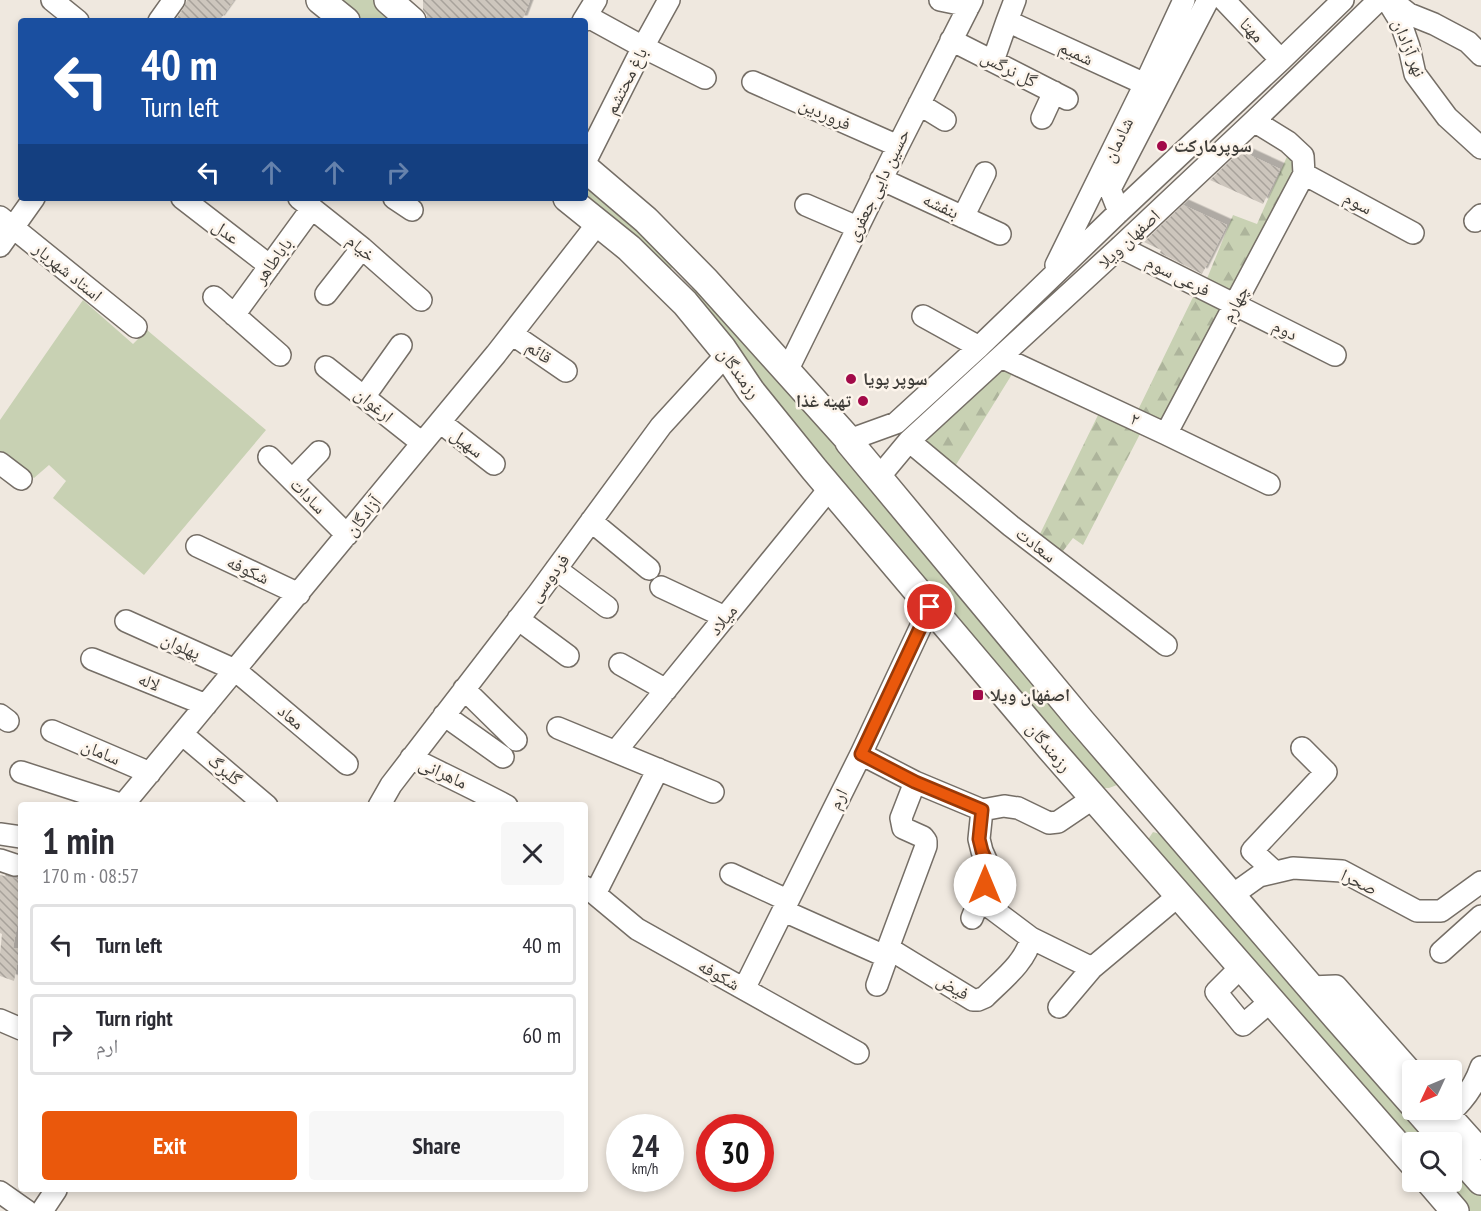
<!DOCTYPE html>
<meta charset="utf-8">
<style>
body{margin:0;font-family:"PT Sans Narrow","Noto Naskh Arabic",sans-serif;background:#f7f7f7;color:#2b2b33;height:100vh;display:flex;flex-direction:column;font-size:22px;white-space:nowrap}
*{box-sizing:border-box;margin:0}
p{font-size:20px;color:#7c7c81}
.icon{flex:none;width:33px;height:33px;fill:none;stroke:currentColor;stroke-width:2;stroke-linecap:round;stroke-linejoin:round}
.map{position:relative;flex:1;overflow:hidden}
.sheet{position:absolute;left:18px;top:802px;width:570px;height:390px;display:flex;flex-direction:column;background:#fff;border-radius:6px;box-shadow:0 3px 9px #0003}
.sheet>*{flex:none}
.guide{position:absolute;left:18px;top:18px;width:570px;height:183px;border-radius:6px;box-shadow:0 3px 9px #0003;background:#1a4fa0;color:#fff;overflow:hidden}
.needle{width:39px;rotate:226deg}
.fabs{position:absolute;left:1402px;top:1060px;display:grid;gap:12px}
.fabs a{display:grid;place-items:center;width:60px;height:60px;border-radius:6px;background:#fff;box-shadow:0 3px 9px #0003;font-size:30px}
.speed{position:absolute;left:606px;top:1114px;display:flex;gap:12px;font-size:30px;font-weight:700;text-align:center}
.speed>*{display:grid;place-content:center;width:78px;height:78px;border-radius:50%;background:#fff;box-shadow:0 3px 9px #0003;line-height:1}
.speed small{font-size:15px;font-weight:400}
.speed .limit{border:9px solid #d22;background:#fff;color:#111}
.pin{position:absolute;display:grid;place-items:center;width:51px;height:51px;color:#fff;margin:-26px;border:3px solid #fff;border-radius:50%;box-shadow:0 2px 6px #0007}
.me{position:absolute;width:66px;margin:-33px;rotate:0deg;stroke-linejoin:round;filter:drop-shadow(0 0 4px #0008)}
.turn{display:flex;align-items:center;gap:21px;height:126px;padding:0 24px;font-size:27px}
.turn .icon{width:78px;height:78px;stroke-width:2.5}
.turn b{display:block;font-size:42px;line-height:51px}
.lanes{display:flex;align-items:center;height:57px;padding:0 24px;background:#0003;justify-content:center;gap:30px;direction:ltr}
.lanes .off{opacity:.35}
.round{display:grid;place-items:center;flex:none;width:63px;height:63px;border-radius:6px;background:#f7f7f7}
.head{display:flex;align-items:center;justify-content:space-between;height:102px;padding:0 24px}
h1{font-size:36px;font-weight:700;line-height:45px}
.primary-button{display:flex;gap:12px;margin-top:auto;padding:12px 24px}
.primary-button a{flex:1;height:69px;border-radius:6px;background:#ea580c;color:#fff;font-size:24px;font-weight:700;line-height:69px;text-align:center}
.primary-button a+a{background:#f7f7f7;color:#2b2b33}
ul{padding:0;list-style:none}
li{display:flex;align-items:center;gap:18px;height:81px;margin:0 12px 9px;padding:0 12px;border:3px solid #e1e1e2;border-radius:6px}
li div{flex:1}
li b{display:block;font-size:22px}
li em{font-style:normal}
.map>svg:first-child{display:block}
</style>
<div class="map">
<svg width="1481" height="1211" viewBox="0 0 1481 1211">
<defs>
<pattern id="forest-firs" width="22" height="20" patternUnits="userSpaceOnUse" patternTransform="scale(1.5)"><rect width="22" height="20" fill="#c8d1b3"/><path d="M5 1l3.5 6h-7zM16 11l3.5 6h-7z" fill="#adb49b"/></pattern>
<pattern id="building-back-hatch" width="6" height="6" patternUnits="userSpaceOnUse" patternTransform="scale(1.5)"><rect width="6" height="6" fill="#cdc6bd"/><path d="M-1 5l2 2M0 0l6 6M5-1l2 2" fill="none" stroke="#a8a29b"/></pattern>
<filter id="shadow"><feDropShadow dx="5.5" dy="-5.5" stdDeviation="0" flood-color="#0004"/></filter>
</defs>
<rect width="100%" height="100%" fill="#efe8df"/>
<path fill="#c8d1b3" d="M337,0H374L399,21H364Z
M585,177L674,267L668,270L585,198Z
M692,287L699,288L780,379L1117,778V785L1109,788H1103L881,535L692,295Z
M83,300L133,344L147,330L266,430L144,575L53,498L66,481L49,465L34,478L0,452V420Z
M1153,832L1160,834L1198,878L1286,972L1437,1143H1413L1147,847L1149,838Z
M1452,1160L1481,1193V1211H1467L1442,1182H1452Z"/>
<path fill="url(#forest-firs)" d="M1289,152L1297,158V174L1231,294L1206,281L1233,215L1257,224Z
M1195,293L1223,306L1165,424L1138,410Z
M1001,365L1014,371L954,468L920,441Z
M1100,411L1140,434L1083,545L1073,538L1060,555L1038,538Z"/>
<path fill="url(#building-back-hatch)" filter="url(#shadow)" d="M187,0H234L219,21H175L184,7Z
M423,0H530L522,21H458L427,19V15L423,10Z
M1241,151L1280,169L1263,204L1210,180Z
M1183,205L1227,225L1202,274L1160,253L1161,250L1144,242Z
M0,875L21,880V905L13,948L20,949L14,981L0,976V954L2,934L0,933Z"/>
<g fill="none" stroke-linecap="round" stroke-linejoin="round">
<defs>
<path id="minor" d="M52,0L78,21
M940,0L969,6
M1224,0L1281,60
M1387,0L1400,21L1409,47L1415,74L1447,117L1481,148
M1391,0L1409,14L1434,24L1468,42L1481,55
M592,19L643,47L705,78
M159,21L174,0
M583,21L596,0
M1007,21L1145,84
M951,40L1067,99
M993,61L1007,21L1015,0
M753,82L898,146
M919,104L945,120
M1042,118L1054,92
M1254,121L1288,142L1303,156L1304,174
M585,162L643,47L669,0
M1304,174L1413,233
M881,179L1000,234
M182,198L270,266
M299,198L362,248L421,300
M394,198L412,210
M806,205L857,227
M1119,212L1110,189L1208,0
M0,217L136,327
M963,217L985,173
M1475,221L1481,215
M0,246L34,198
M1120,247L1335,355
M1056,265L1145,84L1184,0
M326,294L362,248
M214,297L280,355
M234,315L312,208
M923,316L979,347
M512,334L566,371
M1001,357L1166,434L1269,484
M326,367L422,443
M787,371L898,146L972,0
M364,397L401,345
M440,422L494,464
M1166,434L1304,174
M849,440L896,423L979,347L1119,212L1281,60L1343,0
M909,441L1011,526L1166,645
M269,457L347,535
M0,463L21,479
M879,477L909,441L1120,247L1254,121L1379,0
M292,480L319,452
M591,521L649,569
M197,546L299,594
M556,569L607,607
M661,587L725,617
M518,619L568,656
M126,621L235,670L347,764
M92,659L206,705
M620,664L666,690
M464,689L516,740
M0,715L8,721
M444,715L503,757
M558,728L713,792
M52,731L150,773
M182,734L267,806
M616,751L830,488
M861,754L915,782L982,810
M411,758C443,774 475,789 507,806
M21,772L123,805L496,354L598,223
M379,806L391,785L537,595L661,426L726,355
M0,834L21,837
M0,860L15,865
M1275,872L1252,851L1326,772L1302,748
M731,874L787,900
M585,887L595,894L637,929L858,1053
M595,894L658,769
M1231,896L1259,876L1293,868L1342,871L1417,911H1441L1481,882
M784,911L887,957
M972,918L991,871L982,851L979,839L982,810L1004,806L1018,808L1049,823L1058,822L1092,799
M1031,938L1092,968
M888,948L973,1000H978L985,997C1002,980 1026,962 1031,938L979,899
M1441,952L1481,916
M1241,967L1216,992L1243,1025L1271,1001
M877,985L887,957L888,948L926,846V841L923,837L903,828L901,818L915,782
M1310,987L1336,986L1413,1073
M744,989L861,754L930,607
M1059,1007L1092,968L1178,896
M0,1020L21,1029
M1446,1110L1481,1149
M1434,1128C1454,1110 1472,1094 1481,1067
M0,1192L27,1211
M42,1211L56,1190"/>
<path id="major" d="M320,0L346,21
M388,0L412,21
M585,168L646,220L706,281L849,440V442L1081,721L1337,1018L1413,1104
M567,198L629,248L685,303L722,348L751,391L814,469L1050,748L1413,1163
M1418,1110L1447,1143
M1452,1148L1481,1181
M1430,1182L1455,1211"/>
</defs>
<use href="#minor" stroke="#756e66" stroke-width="24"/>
<use href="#major" stroke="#756e66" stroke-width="30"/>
<use href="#minor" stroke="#fff" stroke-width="21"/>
<use href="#major" stroke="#fff" stroke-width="27"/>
</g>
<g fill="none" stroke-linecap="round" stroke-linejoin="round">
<defs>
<path id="route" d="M930,607L861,754L915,782L982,810L979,839L982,851L991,871L985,885"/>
</defs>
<use href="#route" stroke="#983908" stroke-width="15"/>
<use href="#route" stroke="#ea580c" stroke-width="10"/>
</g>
<g fill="#a20a49" stroke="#fdf5ec" stroke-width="2">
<circle cx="1162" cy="146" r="6"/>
<circle cx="851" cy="379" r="6"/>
<circle cx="863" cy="401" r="6"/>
<rect x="972" y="689" width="12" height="12" rx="3"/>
</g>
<g text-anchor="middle" stroke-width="5" stroke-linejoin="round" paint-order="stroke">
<g font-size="18" fill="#3f3d39" stroke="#fdf5ec">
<text transform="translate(1252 30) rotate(46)" y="6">مهتا</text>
<text transform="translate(1409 48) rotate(68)" y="6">نهر آزادان</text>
<text transform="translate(1076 53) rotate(25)" y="6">شمیم</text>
<text transform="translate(1009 69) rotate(27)" y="6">گل نرگس</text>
<text transform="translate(626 81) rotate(-63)" y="6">باغ محتشم</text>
<text transform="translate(825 114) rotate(24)" y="6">فروردین</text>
<text transform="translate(1118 140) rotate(-64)" y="6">شادمان</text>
<text transform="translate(878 185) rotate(-64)" y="6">حسین دایی جعفری</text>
<text transform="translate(1358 203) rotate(28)" y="6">سوم</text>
<text transform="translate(941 206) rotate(25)" y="6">بنفشه</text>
<text transform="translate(226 232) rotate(37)" y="6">عدل</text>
<text transform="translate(1129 239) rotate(-43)" y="6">اصفهان ویلا</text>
<text transform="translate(361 248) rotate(40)" y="6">خیام</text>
<text transform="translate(273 261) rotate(-54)" y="6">باباطاهر</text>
<text transform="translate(68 272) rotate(39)" y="6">استاد شهریار</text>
<text transform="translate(1178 276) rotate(27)" y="6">فرعی سوم</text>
<text transform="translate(1235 304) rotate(-62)" y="6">چهارم</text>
<text transform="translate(1285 330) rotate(27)" y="6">دوم</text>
<text transform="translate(539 352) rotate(34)" y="6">قائم</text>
<text transform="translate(739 373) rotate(54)" y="6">رزمندگان</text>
<text transform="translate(374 405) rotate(39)" y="6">ارغوان</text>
<text transform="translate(1135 419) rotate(25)" y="6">۲</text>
<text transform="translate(467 443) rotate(38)" y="6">سهیل</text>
<text transform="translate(308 496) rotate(45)" y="6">سادات</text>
<text transform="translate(363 516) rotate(-51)" y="6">آزادگان</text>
<text transform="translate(1036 545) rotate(38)" y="6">سعادت</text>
<text transform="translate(248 570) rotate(25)" y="6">شکوفه</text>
<text transform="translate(549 578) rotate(-53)" y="6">فردوسی</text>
<text transform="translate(723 620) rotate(-51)" y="6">میلاد</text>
<text transform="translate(181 646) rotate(24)" y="6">پهلوان</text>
<text transform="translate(149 682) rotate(22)" y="6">لاله</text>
<text transform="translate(291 717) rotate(40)" y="6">معاد</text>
<text transform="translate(1049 747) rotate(50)" y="6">رزمندگان</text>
<text transform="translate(101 752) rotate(23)" y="6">سامان</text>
<text transform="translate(225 770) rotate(40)" y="6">گلبرگ</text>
<text transform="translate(443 773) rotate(25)" y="6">ماهرانی</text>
<text transform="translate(838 799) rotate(-63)" y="6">ارم</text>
<text transform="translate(1359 882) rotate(25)" y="6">صحرا</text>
<text transform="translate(719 975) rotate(30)" y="6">شکوفه</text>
<text transform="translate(953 987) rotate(30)" y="6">فیض</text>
</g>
<g font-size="18" font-weight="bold" fill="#3f3d39" stroke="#fdf5ec" text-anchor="start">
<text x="1174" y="152">سوپرمارکت</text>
<text x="863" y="385">سوپر پویا</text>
<text x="851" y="407" text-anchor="end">تهیه غذا</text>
<text x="990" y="701">اصفهان ویلا</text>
</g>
</g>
</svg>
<div class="fabs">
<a><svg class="needle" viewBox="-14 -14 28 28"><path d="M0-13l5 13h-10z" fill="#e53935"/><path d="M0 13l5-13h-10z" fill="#7c7c81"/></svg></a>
<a><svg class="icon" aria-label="search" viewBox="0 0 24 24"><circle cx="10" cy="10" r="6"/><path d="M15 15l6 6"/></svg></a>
</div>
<div class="speed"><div>24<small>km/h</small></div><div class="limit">30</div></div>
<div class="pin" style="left:930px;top:607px;background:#d93025"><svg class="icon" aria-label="arrive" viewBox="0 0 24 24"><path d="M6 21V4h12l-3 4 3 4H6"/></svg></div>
<svg class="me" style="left:985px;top:885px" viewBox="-20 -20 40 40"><circle r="19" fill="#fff"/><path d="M0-13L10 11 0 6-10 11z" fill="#ea580c"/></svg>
<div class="guide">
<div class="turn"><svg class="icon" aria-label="left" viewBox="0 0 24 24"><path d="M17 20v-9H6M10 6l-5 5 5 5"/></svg><div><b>40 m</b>Turn left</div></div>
<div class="lanes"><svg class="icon" aria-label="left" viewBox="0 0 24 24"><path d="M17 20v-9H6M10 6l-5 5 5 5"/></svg><svg class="icon off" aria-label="ahead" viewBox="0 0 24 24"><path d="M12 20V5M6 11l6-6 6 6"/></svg><svg class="icon off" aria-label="ahead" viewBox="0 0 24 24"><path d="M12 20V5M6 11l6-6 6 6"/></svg><svg class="icon off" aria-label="right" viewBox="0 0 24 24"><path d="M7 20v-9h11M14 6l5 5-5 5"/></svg></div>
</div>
<section class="sheet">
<div class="head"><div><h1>1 min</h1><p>170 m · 08:57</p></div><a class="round"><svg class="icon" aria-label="close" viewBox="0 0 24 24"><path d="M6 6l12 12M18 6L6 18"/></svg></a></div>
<ul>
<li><svg class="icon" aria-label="left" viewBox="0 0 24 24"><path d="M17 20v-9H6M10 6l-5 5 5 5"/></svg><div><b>Turn left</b></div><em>40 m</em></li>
<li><svg class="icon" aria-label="right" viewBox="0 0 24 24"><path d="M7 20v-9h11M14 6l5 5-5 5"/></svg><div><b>Turn right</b><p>ارم</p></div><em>60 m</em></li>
</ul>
<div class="primary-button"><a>Exit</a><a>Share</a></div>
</section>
</div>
